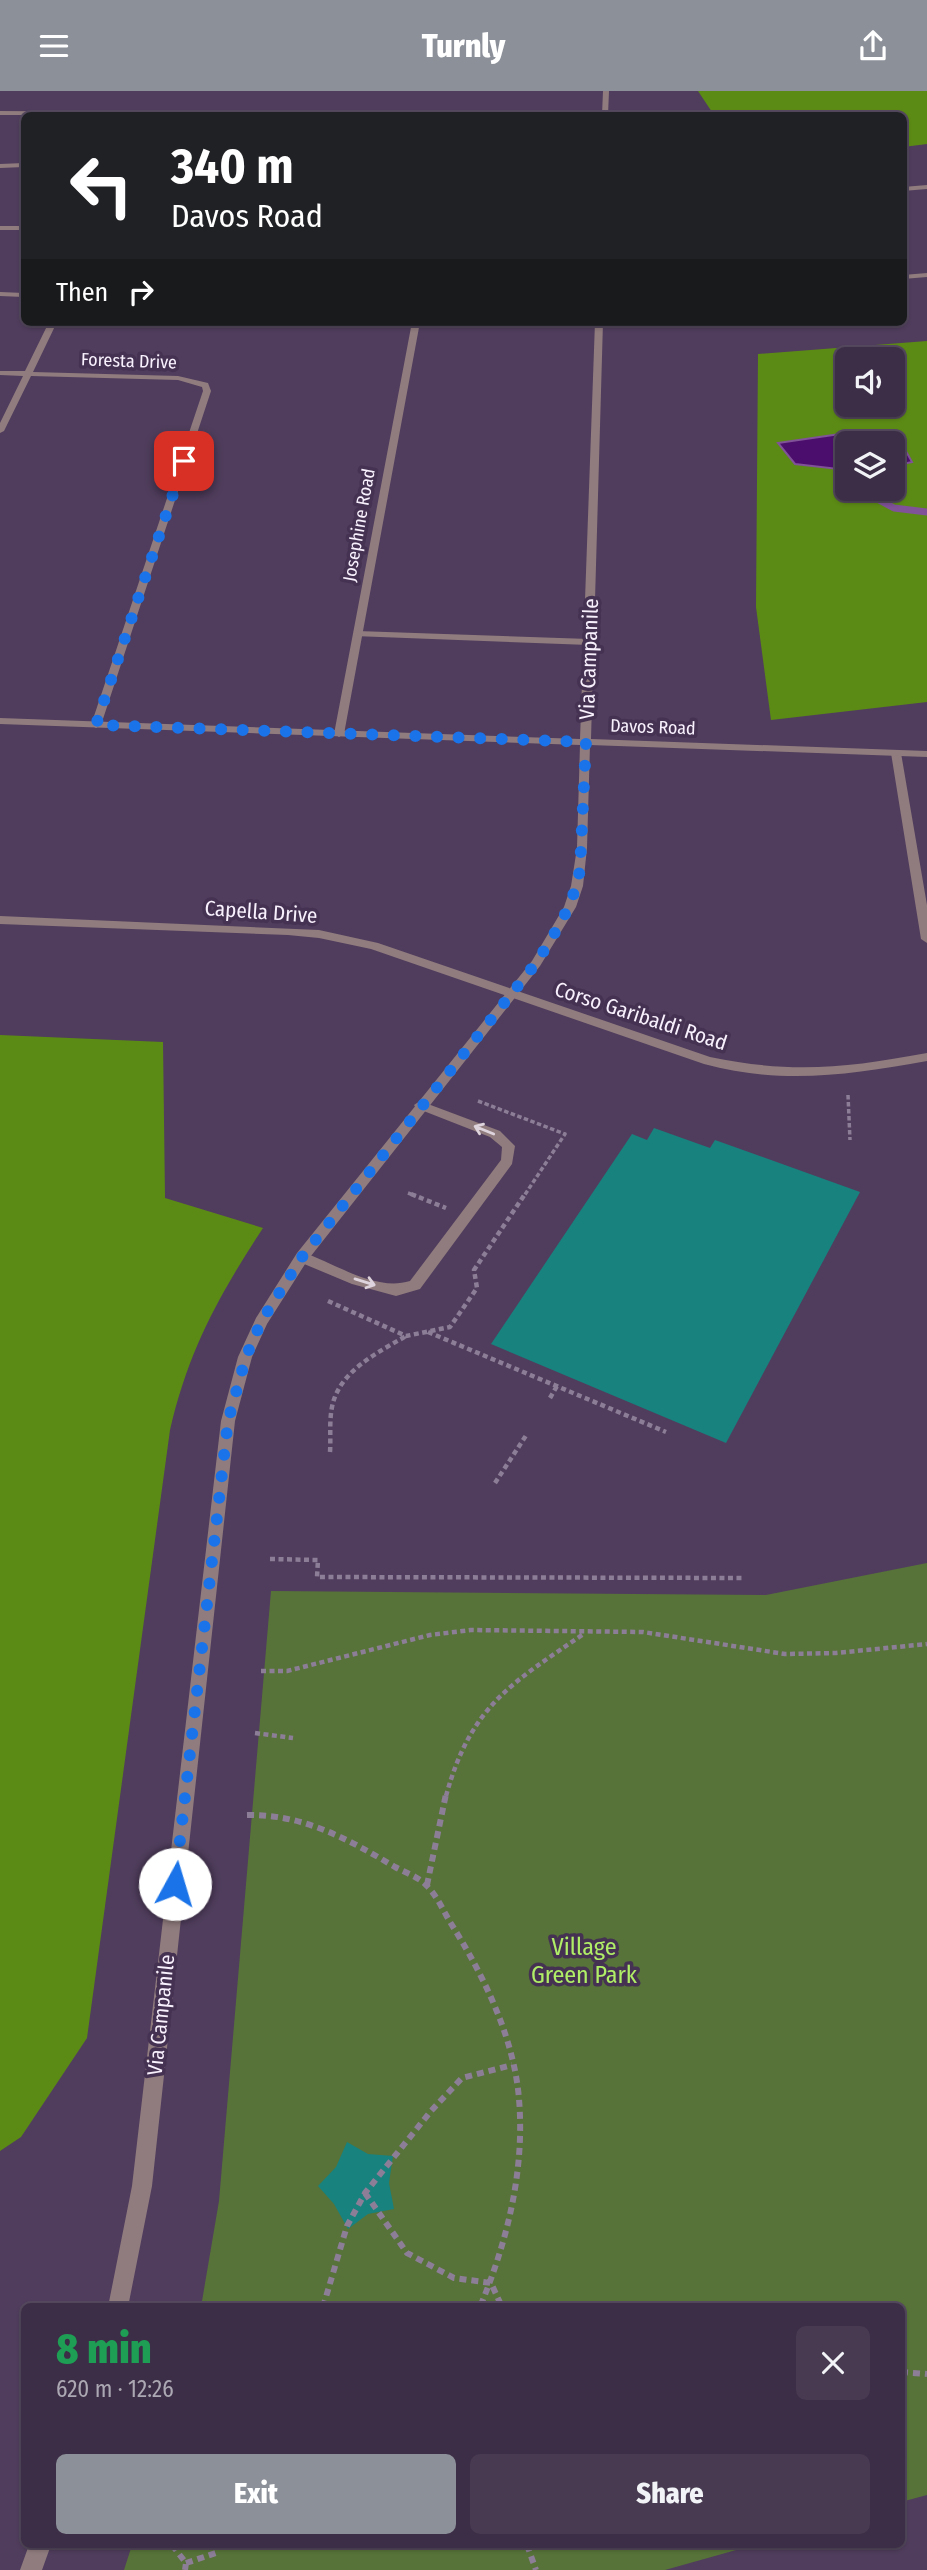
<!DOCTYPE html>
<meta charset="utf-8">
<style>
body{margin:0;font-family:"Fira Sans Condensed",sans-serif;background:#473a51;color:#f1f3f6;height:100vh;display:flex;flex-direction:column;font-size:26px;white-space:nowrap}
*{box-sizing:border-box;margin:0}
p{font-size:23px;color:#aca8b3}
.icon{flex:none;width:38px;height:38px;fill:none;stroke:currentColor;stroke-width:2;stroke-linecap:round;stroke-linejoin:round}
.map{position:relative;flex:1;overflow:hidden}
.details{position:absolute;left:21px;top:2212px;width:884px;height:245px;display:flex;flex-direction:column;background:#3c2e46;border-radius:10px;box-shadow:0 2px 5px #0004,0 0 0 2px #554a5f}
.details>*{flex:none}
.guide{position:absolute;left:21px;top:21px;width:886px;height:214px;border-radius:10px;box-shadow:0 2px 5px #0004,0 0 0 2px #554a5f;background:#202124;color:#fff;overflow:hidden}
.buttons{position:absolute;left:835px;top:256px;display:grid;gap:14px}
.buttons a{display:grid;place-items:center;width:70px;height:70px;border-radius:10px;background:#3c2e46;box-shadow:0 2px 5px #0004,0 0 0 2px #554a5f;font-size:35px}
.pin{position:absolute;display:grid;place-items:center;width:60px;height:60px;color:#fff;margin:-30px;border-radius:14px;box-shadow:0 4px 10px #0006}
.me{position:absolute;width:77px;margin:-38px;rotate:6deg;stroke-linejoin:round;filter:drop-shadow(0 0 5px #0008)}
.turn{display:flex;align-items:center;gap:24px;height:147px;padding:0 35px;font-size:32px}
.turn .icon{width:91px;height:91px;stroke-width:2.5}
.turn b{display:block;font-size:49px;line-height:60px}
.then{display:flex;align-items:center;height:66px;padding:0 35px;background:#0003;gap:14px;font-size:26px}
.round{display:grid;place-items:center;flex:none;width:74px;height:74px;border-radius:10px;background:#473a51}
.summary{display:flex;align-items:center;justify-content:space-between;height:119px;padding:0 35px}
h1{font-size:42px;font-weight:800;line-height:52px;color:#1e9e55}
.cta{display:flex;gap:14px;margin-top:auto;padding:14px 35px}
.cta a{flex:1;height:80px;border-radius:10px;background:#8c9099;color:#fff;font-size:28px;font-weight:800;line-height:80px;text-align:center}
.cta a+a{background:#473a51;color:#f1f3f6}
header{display:flex;justify-content:space-between;align-items:center;height:91px;padding:0 35px;background:#8c9099;color:#fff;font-size:32px;font-weight:800}
.map>svg:first-child{display:block}
</style>
<header><svg class="icon" aria-label="menu" viewBox="0 0 24 24"><path d="M4 6h16M4 12h16M4 18h16"/></svg>Turnly<svg class="icon" aria-label="share" viewBox="0 0 24 24"><path d="M12 15V3M7 8l5-5 5 5M5 13v7h14v-7"/></svg></header>
<div class="map">
<svg width="927" height="2479" viewBox="0 0 927 2479">
<rect width="100%" height="100%" fill="#503d5d"/>
<path fill="#577339" d="M927,1472V2404L901,2411V2216H201L219,2110L271,1500L766,1504Z
M132,2454H754L665,2479H124Z"/>
<path fill="#5c8b15" fill-rule="evenodd" d="M698,0H927V53L903,56V24H714Z
M927,250V611L771,629L756,516L758,263ZM847,268H892V313H847ZM881,341L911,370L893,375L892,397H847V379L795,373L778,352L840,343Z
M0,944L163,951L165,1107L263,1137C219,1204 188,1260 170,1339L87,1947L21,2046L0,2060Z"/>
<path fill="#4c0e6c" stroke="#805298" stroke-width="2" d="M881,341L898,346L912,371L893,375L892,352H847V379L795,373L778,352L840,343Z"/>
<g fill="none" stroke-linecap="round" stroke-linejoin="round">
<path stroke="#805298" stroke-width="7" d="M857,397L894,417L927,421"/>
</g>
<path fill="#18827e" d="M654,1037L710,1057L715,1049L860,1101L726,1352L491,1253L632,1043L647,1049Z
M347,2051L368,2063L393,2065L389,2092L394,2118L368,2123L348,2138L334,2113L318,2095L336,2076Z"/>
<g fill="none" stroke-linecap="round" stroke-linejoin="round">
<path stroke="#8d7e97" stroke-width="3.5" stroke-dasharray="4.5 2.5" stroke-linecap="butt" d="M848,1004L850,1049
M478,1010L565,1043L524,1105
M408,1102L416,1105"/>
<path stroke="#8d7e97" stroke-width="4.5" stroke-dasharray="5 3.5" stroke-linecap="butt" d="M411,1103L446,1117
M328,1210L406,1245L450,1236L477,1197L474,1179L525,1103
M428,1241L666,1341
M550,1307L557,1295
M330,1361C331,1346 329,1331 332,1316C339,1280 377,1262 406,1245
M495,1392L527,1343
M270,1468L318,1469L317,1486L744,1487
M261,1580H287L430,1544L471,1539L643,1541L785,1563L836,1562L927,1553
M255,1642L293,1647
M446,1705C471,1614 512,1592 585,1542"/>
<path stroke="#8d7e97" stroke-width="6" stroke-dasharray="7 5" stroke-linecap="butt" d="M247,1724C303,1723 348,1748 395,1776C406,1782 419,1786 427,1795C437,1805 443,1819 450,1831C483,1883 514,1946 519,2008C525,2080 507,2151 480,2216
M427,1794L446,1703
M365,2102L407,2162L454,2187L491,2192L502,2216
M323,2216L347,2135L365,2102L431,2020L462,1987L512,1974
M901,2281L927,2283
M172,2454L186,2472L185,2479
M527,2454L536,2479
M186,2472L216,2462L215,2454"/>
<path fill="#907c7e" fill-rule="evenodd" d="M357,540L589,548L594,551L589,554L354,545V541Z
M420,1010L500,1040L515,1055L512,1073L420,1198L396,1205L352,1193L297,1170L295,1166L302,1161C335,1172 375,1201 410,1190L501,1069L502,1056L490,1046L416,1017L414,1014Z"/>
<path fill="#907c7e" fill-rule="evenodd" d="M0,20L288,22L291,24H0Z
M24,72V76L0,77V73Z
M927,94V98L903,100V96Z
M0,135H24V139H0Z
M927,182V186L903,188V184Z
M0,201L24,202V206L0,205Z
M49,231H57L33,281L178,285L208,292L211,300L101,634L96,637L91,634L203,300L202,296L178,289L31,285L4,340L0,342V332L23,285L0,284V280H25Z
M412,231H420L344,643L339,646L334,643Z
M896,659L901,662L927,814V852L921,848L891,662Z
M0,825L319,839L378,852L710,966C792,983 846,977 927,962V970C850,984 781,994 704,973L371,858L319,847L288,844L0,833Z"/>
<path fill="#907c7e" fill-rule="evenodd" d="M603,0H609L608,24H602Z
M595,231H603L591,648L927,660V666L590,654L587,757L583,795L576,816L540,875L307,1170L267,1233L252,1266L235,1330L152,2095L128,2216H108L132,2095L221,1330L238,1266L256,1227L297,1162L532,870L564,816L571,795L577,757L580,654L0,633V627L580,648Z
M29,2454H51L42,2479H20Z"/>
</g>
<defs><path id="oneway-shaft" d="M-6 0H5M1.5-3L5.5 0L1.5 3" fill="none" stroke-width="1.6" stroke-linecap="round" stroke-linejoin="round" transform="scale(1.75)"/></defs>
<g stroke="#ded4dd">
<use href="#oneway-shaft" transform="translate(484 1039) rotate(-158)"/>
<use href="#oneway-shaft" transform="translate(365 1191) rotate(17)"/>
</g>
<g fill="none" stroke-linecap="round" stroke-linejoin="round">
<path stroke="#1a73e8" stroke-width="12" stroke-dasharray="0 21.6" d="M175,1793L228,1330L246,1266L261,1231L302,1166L536,872C555,842 574,814 580,778L586,651L96,634L184,370"/>
</g>
<g text-anchor="middle" stroke-width="7" stroke-linejoin="round" paint-order="stroke">
<g font-size="18" fill="#f8f1fd" stroke="#453252">
<text transform="translate(129 270) rotate(2)" y="6">Foresta Drive</text>
<text transform="translate(359 434) rotate(-80)" y="6">Josephine Road</text>
<text transform="translate(653 636) rotate(2)" y="6">Davos Road</text>
</g>
<g font-size="21" fill="#f8f1fd" stroke="#453252">
<text transform="translate(589 568) rotate(-88)" y="7">Via Campanile</text>
<text transform="translate(261 821) rotate(4)" y="7">Capella Drive</text>
<text transform="translate(641 925) rotate(18)" y="7">Corso Garibaldi Road</text>
<text transform="translate(161 1924) rotate(-84)" y="7">Via Campanile</text>
</g>
<g font-size="24" fill="#afee66" stroke="#453252">
<text x="584" y="1864">Village<tspan x="584" dy="28">Green Park</tspan></text>
</g>
</g>
</svg>
<div class="buttons">
<a><svg class="icon" aria-label="sound" viewBox="0 0 24 24"><path d="M4 9h4l5-4v14l-5-4H4zM17 9q2 3 0 6"/></svg></a>
<a><svg class="icon" aria-label="layers" viewBox="0 0 24 24"><path d="M12 4l9 5-9 5-9-5zM3 14l9 5 9-5"/></svg></a>
</div>
<div class="pin" style="left:184px;top:370px;background:#d93025"><svg class="icon" aria-label="arrive" viewBox="0 0 24 24"><path d="M6 21V4h12l-3 4 3 4H6"/></svg></div>
<svg class="me" style="left:175px;top:1793px" viewBox="-20 -20 40 40"><circle r="19" fill="#fff"/><path d="M0-13L10 11 0 6-10 11z" fill="#1a73e8"/></svg>
<div class="guide">
<div class="turn"><svg class="icon" aria-label="left" viewBox="0 0 24 24"><path d="M17 20v-9H6M10 6l-5 5 5 5"/></svg><div><b>340 m</b>Davos Road</div></div>
<div class="then">Then<svg class="icon" aria-label="right" viewBox="0 0 24 24"><path d="M7 20v-9h11M14 6l5 5-5 5"/></svg></div>
</div>
<section class="details">
<div class="summary"><div><h1>8 min</h1><p>620 m · 12:26</p></div><a class="round"><svg class="icon" aria-label="close" viewBox="0 0 24 24"><path d="M6 6l12 12M18 6L6 18"/></svg></a></div>
<div class="cta"><a>Exit</a><a>Share</a></div>
</section>
</div>
